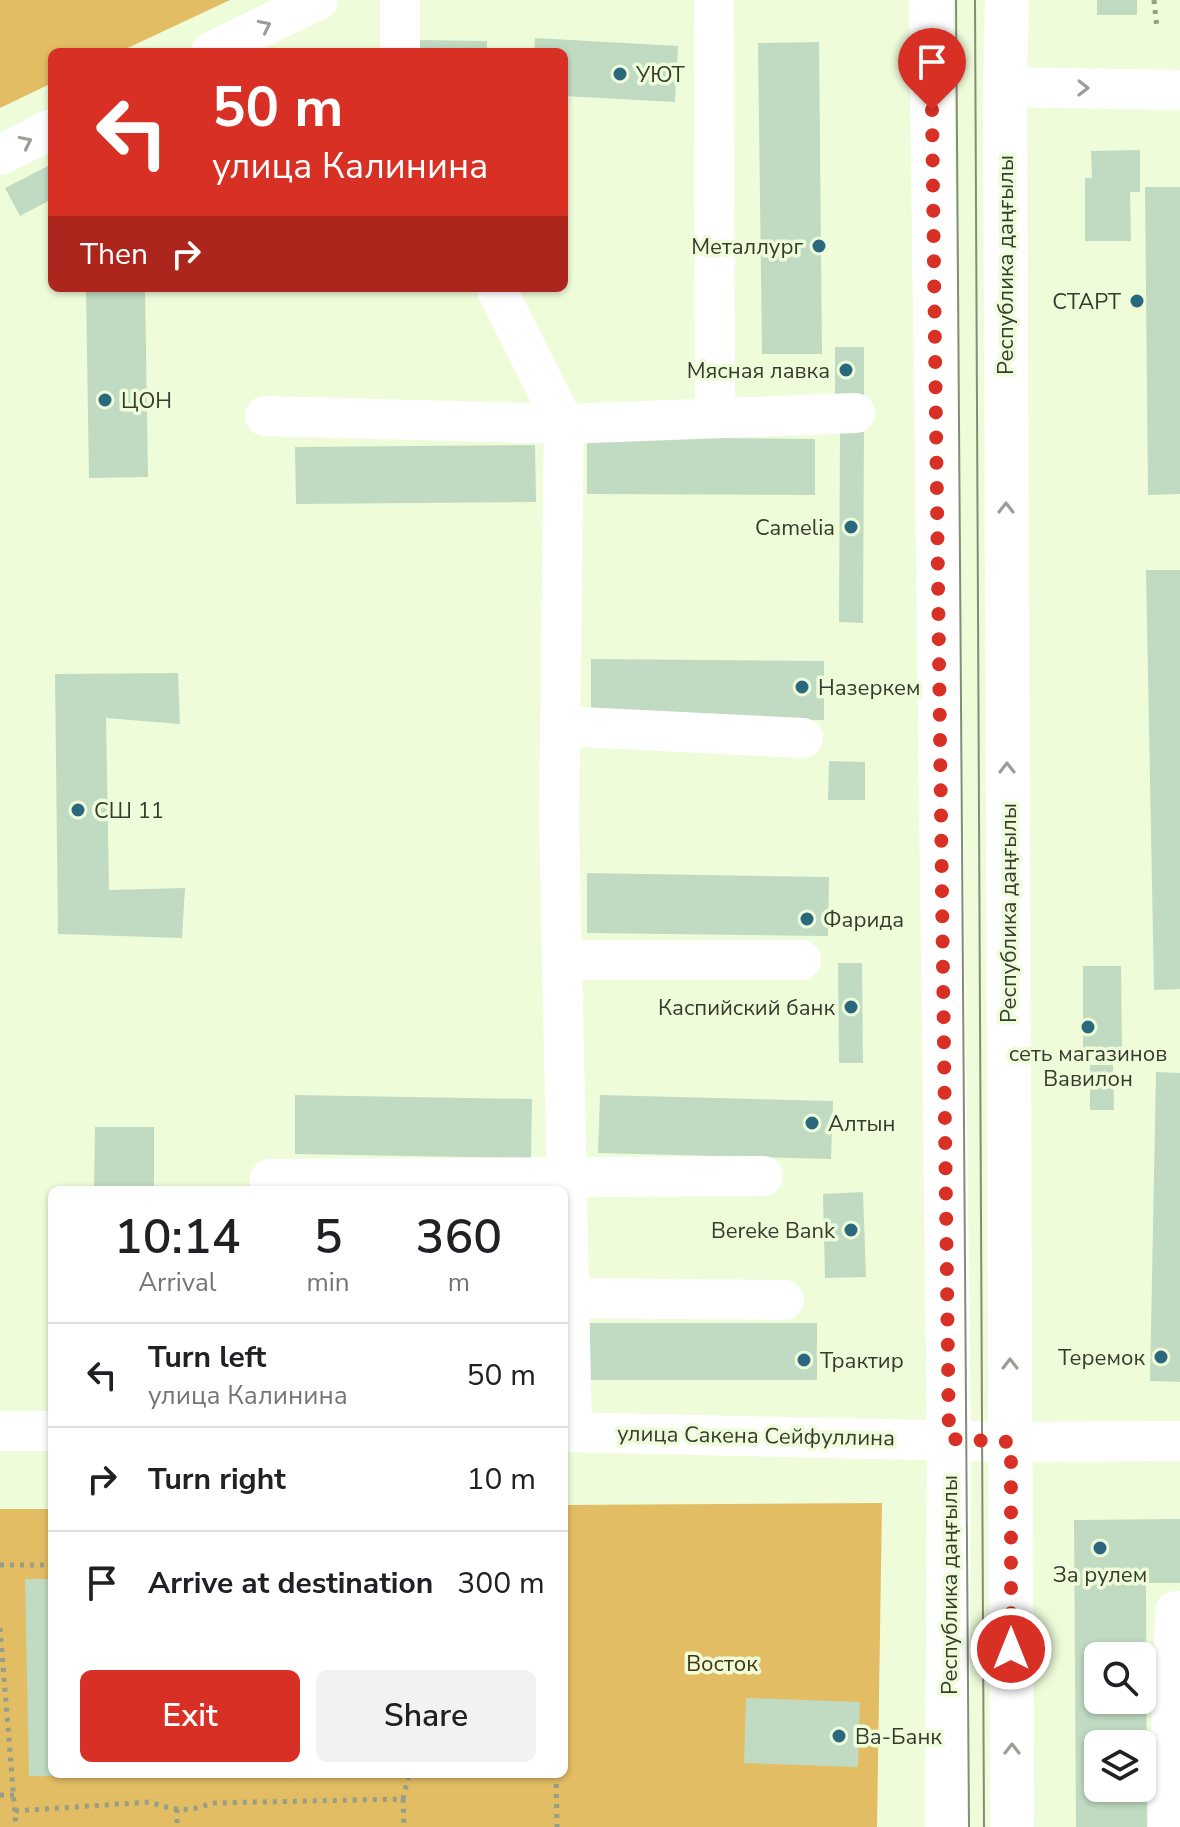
<!DOCTYPE html>
<meta charset="utf-8">
<style>
body{margin:0;font-family:"Nunito Sans",sans-serif;background:#f2f2f2;color:#202124;height:100vh;display:flex;flex-direction:column;font-size:30px;white-space:nowrap}
*{box-sizing:border-box;margin:0}
p{font-size:26px;color:#757577}
.icon{flex:none;width:44px;height:44px;fill:none;stroke:currentColor;stroke-width:2;stroke-linecap:round;stroke-linejoin:round}
.map{position:relative;flex:1;overflow:hidden}
.sheet{position:absolute;left:48px;top:1186px;width:520px;height:592px;display:flex;flex-direction:column;background:#fff;border-radius:12px;box-shadow:0 2px 6px #0004}
.sheet>*{flex:none}
.top-card{position:absolute;left:48px;top:48px;width:520px;height:244px;border-radius:12px;box-shadow:0 2px 6px #0004;background:#d93025;color:#fff;overflow:hidden}
.fabs{position:absolute;left:1084px;top:1642px;display:grid;gap:16px}
.fabs a{display:grid;place-items:center;width:72px;height:72px;border-radius:12px;background:#fff;box-shadow:0 2px 6px #0004;font-size:40px}
.pin{position:absolute;display:grid;place-items:center;width:68px;height:68px;color:#fff;margin:-82px -34px;border-radius:50% 50% 50% 0;rotate:-45deg;box-shadow:0 0 8px #0007}
.pin .icon{rotate:45deg}
.me{position:absolute;width:88px;margin:-44px;rotate:0deg;stroke-linejoin:round;filter:drop-shadow(0 0 6px #0008)}
.turn{display:flex;align-items:center;gap:28px;height:168px;padding:0 32px;font-size:36px}
.turn .icon{width:104px;height:104px;stroke-width:2.5}
.turn b{display:block;font-size:56px;line-height:68px}
.then{display:flex;align-items:center;height:76px;padding:0 32px;background:#0003;gap:16px;font-size:30px}
.eta{display:flex;justify-content:space-evenly;align-items:center;height:136px;text-align:center}
.eta b{font-size:48px;font-weight:600;line-height:56px}
.primary-button{display:flex;gap:16px;margin-top:auto;padding:16px 32px}
.primary-button a{flex:1;height:92px;border-radius:12px;background:#d93025;color:#fff;font-size:32px;font-weight:600;line-height:92px;text-align:center}
.primary-button a+a{background:#f2f2f2;color:#202124}
ul{padding:0;list-style:none}
li{display:flex;align-items:center;gap:24px;height:104px;padding:0 32px;border-top:2px solid #e0e0e0}
li div{flex:1}
li b{display:block;font-size:30px}
li em{font-style:normal}
.map>svg:first-child{display:block}
</style>
<div class="map">
<svg width="1180" height="1827" viewBox="0 0 1180 1827">
<rect width="100%" height="100%" fill="#eefcda"/>
<path fill="#e3bd63" d="M0,0H230L119,52H52V83L0,108Z
M882,1503L877,1827H0V1509H52V1774H564V1505Z"/>
<path fill="#c0dbc1" fill-rule="evenodd" d="M1097,0H1137V15H1097Z
M535,38L678,46L675,102L564,96V52H534Z
M418,40L487,41V52H418Z
M819,42L822,354H762L758,43Z
M1140,150V192H1130L1131,241H1085V178H1092L1091,151Z
M52,164V199L20,216L5,188Z
M1145,187H1180V494L1148,495Z
M86,288H145L148,477L89,478Z
M835,347H864V396H835Z
M840,432H864L863,623L839,622Z
M587,437L815,439V495L587,494Z
M535,445L536,502L296,504L295,447Z
M1146,570H1180V989L1154,990Z
M591,659L824,661V720L591,718Z
M178,673L180,724L106,718L109,890L185,888L182,938L58,934L55,674Z
M829,761L865,762V800H828Z
M587,873L829,877L828,936L587,933Z
M838,963H862L863,1063H839Z
M1083,966H1121L1122,1049H1083Z
M1090,1065H1113L1114,1110H1090Z
M1156,1072L1180,1073V1382L1150,1381Z
M295,1095L532,1099L531,1158L295,1154Z
M600,1095L833,1101L831,1159L598,1153Z
M95,1127H154V1190H94Z
M863,1192L866,1277L825,1278L823,1194Z
M588,1323H817V1380H588Z
M1180,1519V1583H1146L1147,1827H1076L1074,1520ZM1098,1656H1142V1700H1098ZM1098,1744H1142V1788H1098Z
M25,1579H52V1776H29Z
M746,1698L860,1702L858,1767L744,1763Z"/>
<g fill="none" stroke-linecap="round" stroke-linejoin="round">
<path stroke="#959f87" stroke-width="5" stroke-dasharray="4 6" stroke-linecap="butt" d="M1154,0L1157,29
M0,1565H52
M0,1628L16,1827
M556,1774L557,1827
M0,1795H14
M403,1799L409,1774
M177,1809V1827
M15,1811L150,1802C172,1810 189,1813 211,1803L403,1799L404,1827"/>
<path stroke="#fff" stroke-width="40" d="M400,0V52
M714,0L715,418
M211,52L318,0
M1005,87L1180,90
M0,155L52,129
M496,288L564,424L855,413
M265,416L564,424L559,817L572,1432
M560,726L803,738
M562,960H801
M270,1190V1179L763,1176
M564,1298L784,1300
M0,1431H52
M564,1432L1011,1442L1180,1441
M1168,1827L1175,1611H1180"/>
<path stroke="#fff" stroke-width="44" d="M931,0L949,1439L947,1827
M1007,0L1005,87L1012,1827"/>
<path stroke="#848d77" stroke-width="2" d="M956,0L969,1827
M975,0L984,1827"/>
</g>
<defs><path id="oneway-chevron" d="M-2-3.5L2.5 0L-2 3.5" fill="none" stroke-width="1.6" stroke-linecap="round" stroke-linejoin="round" transform="scale(2)"/></defs>
<g stroke="#9b9e97">
<use href="#oneway-chevron" transform="translate(265 26) rotate(-26)"/>
<use href="#oneway-chevron" transform="translate(1083 88) rotate(1)"/>
<use href="#oneway-chevron" transform="translate(26 142) rotate(-26)"/>
<use href="#oneway-chevron" transform="translate(1006 508) rotate(-90)"/>
<use href="#oneway-chevron" transform="translate(1007 768) rotate(-90)"/>
<use href="#oneway-chevron" transform="translate(1010 1364) rotate(-90)"/>
<use href="#oneway-chevron" transform="translate(1012 1749) rotate(-90)"/>
</g>
<g fill="none" stroke-linecap="round" stroke-linejoin="round">
<path stroke="#d93025" stroke-width="14" stroke-dasharray="0 25.2" d="M932,110L949,1439L1011,1442V1649"/>
</g>
<g fill="#2a687e" stroke="#eefcda" stroke-width="3">
<circle cx="620" cy="74" r="8"/>
<circle cx="819" cy="246" r="8"/>
<circle cx="1137" cy="301" r="8"/>
<circle cx="846" cy="370" r="8"/>
<circle cx="105" cy="400" r="8"/>
<circle cx="851" cy="527" r="8"/>
<circle cx="802" cy="687" r="8"/>
<circle cx="78" cy="810" r="8"/>
<circle cx="807" cy="919" r="8"/>
<circle cx="851" cy="1007" r="8"/>
<circle cx="1088" cy="1027" r="8"/>
<circle cx="812" cy="1123" r="8"/>
<circle cx="851" cy="1230" r="8"/>
<circle cx="1161" cy="1357" r="8"/>
<circle cx="804" cy="1360" r="8"/>
<circle cx="1100" cy="1548" r="8"/>
<circle cx="839" cy="1736" r="8"/>
</g>
<g text-anchor="middle" stroke-width="7" stroke-linejoin="round" paint-order="stroke">
<g font-size="22" fill="#373c2f" stroke="#eefcda" text-anchor="start">
<text x="636" y="82">УЮТ</text>
<text x="803" y="254" text-anchor="end">Металлург</text>
<text x="1121" y="309" text-anchor="end">СТАРТ</text>
<text x="830" y="378" text-anchor="end">Мясная лавка</text>
<text x="121" y="408">ЦОН</text>
<text x="835" y="535" text-anchor="end">Camelia</text>
<text x="818" y="695">Назеркем</text>
<text x="94" y="818">СШ 11</text>
<text x="823" y="927">Фарида</text>
<text x="835" y="1015" text-anchor="end">Каспийский банк</text>
<text x="1088" y="1061" text-anchor="middle">сеть магазинов<tspan x="1088" dy="25">Вавилон</tspan></text>
<text x="828" y="1131">Алтын</text>
<text x="835" y="1238" text-anchor="end">Bereke Bank</text>
<text x="1145" y="1365" text-anchor="end">Теремок</text>
<text x="820" y="1368">Трактир</text>
<text x="1100" y="1582" text-anchor="middle">За рулем</text>
<text x="855" y="1744">Ва-Банк</text>
</g>
<g font-size="22" fill="#373c2f" stroke="#eefcda">
<text transform="translate(1005 265) rotate(-90)" y="8">Республика даңғылы</text>
<text transform="translate(1008 913) rotate(-90)" y="8">Республика даңғылы</text>
<text transform="translate(756 1435) rotate(1)" y="8">улица Сакена Сейфуллина</text>
<text transform="translate(949 1585) rotate(-90)" y="8">Республика даңғылы</text>
</g>
<g font-size="22" fill="#453508" stroke="#eefcda">
<text x="722" y="1671">Восток</text>
</g>
</g>
</svg>
<div class="fabs">
<a><svg class="icon" aria-label="search" viewBox="0 0 24 24"><circle cx="10" cy="10" r="6"/><path d="M15 15l6 6"/></svg></a>
<a><svg class="icon" aria-label="layers" viewBox="0 0 24 24"><path d="M12 4l9 5-9 5-9-5zM3 14l9 5 9-5"/></svg></a>
</div>
<div class="pin" style="left:932px;top:110px;background:#d93025"><svg class="icon" aria-label="arrive" viewBox="0 0 24 24"><path d="M6 21V4h12l-3 4 3 4H6"/></svg></div>
<svg class="me" style="left:1011px;top:1649px" viewBox="-20 -20 40 40"><circle r="17" fill="#d93025" stroke="#fff" stroke-width="3"/><path d="M0-11L8 9 0 5-8 9z" fill="#fff"/></svg>
<div class="top-card">
<div class="turn"><svg class="icon" aria-label="left" viewBox="0 0 24 24"><path d="M17 20v-9H6M10 6l-5 5 5 5"/></svg><div><b>50 m</b>улица Калинина</div></div>
<div class="then">Then<svg class="icon" aria-label="right" viewBox="0 0 24 24"><path d="M7 20v-9h11M14 6l5 5-5 5"/></svg></div>
</div>
<section class="sheet">
<div class="eta">
<div><b>10:14</b><p>Arrival</p></div>
<div><b>5</b><p>min</p></div>
<div><b>360</b><p>m</p></div>
</div>
<ul>
<li><svg class="icon" aria-label="left" viewBox="0 0 24 24"><path d="M17 20v-9H6M10 6l-5 5 5 5"/></svg><div><b>Turn left</b><p>улица Калинина</p></div><em>50 m</em></li>
<li><svg class="icon" aria-label="right" viewBox="0 0 24 24"><path d="M7 20v-9h11M14 6l5 5-5 5"/></svg><div><b>Turn right</b></div><em>10 m</em></li>
<li><svg class="icon" aria-label="arrive" viewBox="0 0 24 24"><path d="M6 21V4h12l-3 4 3 4H6"/></svg><div><b>Arrive at destination</b></div><em>300 m</em></li>
</ul>
<div class="primary-button"><a>Exit</a><a>Share</a></div>
</section>
</div>
